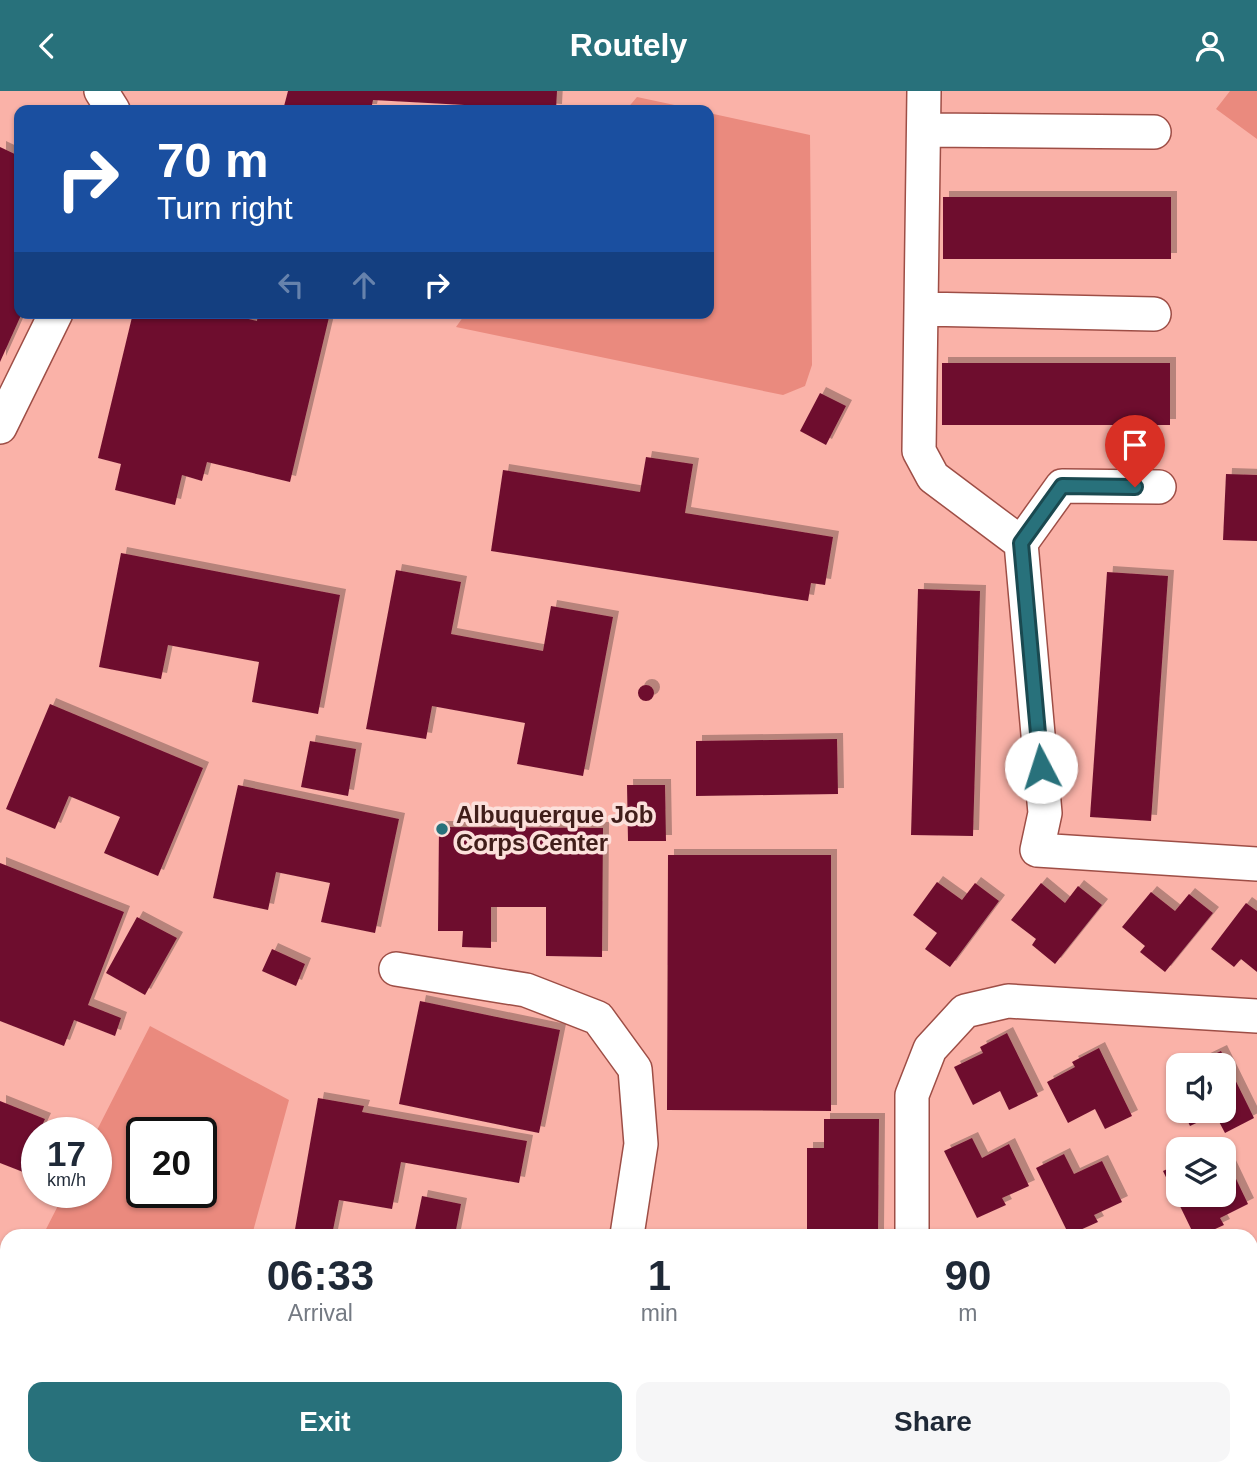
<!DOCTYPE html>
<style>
body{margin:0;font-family:Arial,sans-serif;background:#f6f6f7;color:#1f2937;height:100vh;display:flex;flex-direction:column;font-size:26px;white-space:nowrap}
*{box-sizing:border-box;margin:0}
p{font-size:23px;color:#747a83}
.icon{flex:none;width:38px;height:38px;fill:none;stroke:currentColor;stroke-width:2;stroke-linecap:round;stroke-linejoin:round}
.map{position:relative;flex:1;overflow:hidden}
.side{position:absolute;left:0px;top:1138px;width:1258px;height:247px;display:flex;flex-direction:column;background:#fff;border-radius:21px 21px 0 0;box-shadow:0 2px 5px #0004}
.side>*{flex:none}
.hud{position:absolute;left:14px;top:14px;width:700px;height:214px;border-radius:14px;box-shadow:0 2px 5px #0004;background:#1a4fa0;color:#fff;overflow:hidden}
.fabs{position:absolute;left:1166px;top:962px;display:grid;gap:14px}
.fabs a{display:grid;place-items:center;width:70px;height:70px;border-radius:14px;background:#fff;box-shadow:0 2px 5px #0004;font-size:35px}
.speed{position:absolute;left:21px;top:1026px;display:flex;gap:14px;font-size:35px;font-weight:700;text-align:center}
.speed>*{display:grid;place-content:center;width:91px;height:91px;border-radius:50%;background:#fff;box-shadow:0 2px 5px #0004;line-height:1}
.speed small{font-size:18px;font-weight:400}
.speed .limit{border:4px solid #111;border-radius:10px;background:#fff;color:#111}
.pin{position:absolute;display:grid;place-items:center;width:60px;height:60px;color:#fff;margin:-72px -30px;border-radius:50% 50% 50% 0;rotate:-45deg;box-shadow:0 0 7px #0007}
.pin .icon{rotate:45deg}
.me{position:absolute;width:77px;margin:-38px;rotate:355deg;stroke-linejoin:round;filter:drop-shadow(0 0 5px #0008)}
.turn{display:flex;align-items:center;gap:24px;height:147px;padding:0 28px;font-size:32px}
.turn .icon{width:91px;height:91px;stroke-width:2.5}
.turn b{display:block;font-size:49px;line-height:60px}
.lanes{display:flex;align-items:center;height:66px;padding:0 28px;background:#0003;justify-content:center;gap:35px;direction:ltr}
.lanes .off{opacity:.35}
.eta{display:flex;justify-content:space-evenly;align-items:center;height:119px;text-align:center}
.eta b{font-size:42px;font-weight:600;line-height:49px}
.button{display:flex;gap:14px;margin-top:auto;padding:14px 28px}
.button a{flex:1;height:80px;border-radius:14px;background:#28717b;color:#fff;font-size:28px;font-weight:600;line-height:80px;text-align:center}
.button a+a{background:#f6f6f7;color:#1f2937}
header{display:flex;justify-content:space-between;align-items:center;height:91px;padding:0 28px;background:#28717b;color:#fff;font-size:32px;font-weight:600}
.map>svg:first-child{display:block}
</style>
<header><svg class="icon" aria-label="back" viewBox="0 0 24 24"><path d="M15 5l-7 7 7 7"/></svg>Routely<svg class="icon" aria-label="person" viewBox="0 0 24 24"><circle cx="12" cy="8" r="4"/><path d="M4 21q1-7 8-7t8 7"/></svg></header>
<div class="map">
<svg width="1257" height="1383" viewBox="0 0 1257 1383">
<defs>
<filter id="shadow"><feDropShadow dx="6" dy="-6" stdDeviation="0" flood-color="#0004"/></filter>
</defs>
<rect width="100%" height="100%" fill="#fab2a8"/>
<path fill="#ea8a7e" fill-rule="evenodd" d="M1230,0H1257V48L1216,18Z
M637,6L698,19H626Z
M709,22L810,44L812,274L805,295L783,304L456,236L466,222H709Z
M150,935L289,1009L252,1144H43L65,1101H96V1041ZM201,1041V1101H142V1041Z"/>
<path fill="#6e102f" filter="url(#shadow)" d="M288,0H557L556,19L373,9L371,19H283Z
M0,56L19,65V222H22L0,271Z
M943,106H1171V168H943Z
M133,222H237L236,225L257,230L258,222H330L290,391L207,371L202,390L182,384L175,414L115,399L121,373L98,367Z
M942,272H1170V334H942Z
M820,302L846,315L826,354L800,340Z
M646,366L693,373L685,422L833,446L825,494L811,492L808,510L491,460L503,379L640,401Z
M1226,383L1257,384V450L1223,449Z
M121,462L340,504L318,623L252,611L259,571L168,554L161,588L99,576Z
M396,479L461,491L451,543L543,560L551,515L613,526L583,685L517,673L525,632L432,615L426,648L366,638Z
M1107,481L1168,485L1151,730L1090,726Z
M918,498L980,500L973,745L911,744Z
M638 602a8 8 0 1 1 16 0a8 8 0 1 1-16 0Z
M50,613L203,677L158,785L104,762L120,726L69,705L55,738L6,718Z
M837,648L838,703L696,705V650Z
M310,650L356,658L348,705L301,696Z
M238,694L399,728L375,842L321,831L330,792L276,781L268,819L213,807Z
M627,694H665L666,750H628Z
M439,736L603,737L602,866L546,865V816H491V857L462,856L463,840H438Z
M668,764H831V1020L667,1019Z
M0,772L124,821L88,914L121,927L115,945L74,929L64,955L0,930Z
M937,791L962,809L975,792L999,810L950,876L925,858L937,842L913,824Z
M1041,792L1065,812L1078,795L1102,814L1055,873L1032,854L1036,848L1011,829Z
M1151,801L1175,820L1189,803L1213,822L1165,881L1140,861L1145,855L1122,836Z
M1246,812L1257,820V881L1241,868L1234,876L1211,858Z
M137,826L177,847L145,904L106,882Z
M272,858L305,873L296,895L262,880Z
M420,910L560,939L539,1042L399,1013Z
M1007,942L1038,1005L1009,1019L1000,1000L973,1014L954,976L983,962L980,956Z
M1099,957L1132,1025L1105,1038L1095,1018L1068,1032L1047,991L1075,976L1072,971Z
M1221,960L1254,1027L1225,1042L1215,1023L1190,1035L1183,1020H1223V975H1190Z
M1178,989V1009L1170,992Z
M318,1007L364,1015L362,1021L527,1050L519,1092L401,1071L392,1118L339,1109L332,1144H294Z
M0,1010L45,1028L39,1041H37V1048L23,1081L0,1072Z
M824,1028H879L878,1144H807V1057H824Z
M972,1047L982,1067L1009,1053L1029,1095L1002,1107L1006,1114L977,1127L944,1060Z
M1064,1063L1074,1083L1102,1070L1122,1111L1094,1124L1098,1131L1069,1144L1036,1077Z
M1228,1071L1248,1113L1220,1127L1224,1134L1202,1144H1194L1163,1080L1178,1073V1104H1223V1074Z
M422,1105L461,1113L455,1144H414Z
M1257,1256V1295L1251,1287V1260Z
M1255,1341L1257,1383H1246L1242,1377H1251V1344Z
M210,1377H316L315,1383H208Z
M477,1377H539L538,1383H476Z
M979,1377H1009L1001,1383H984Z
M1073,1377H1099L1092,1383H1077Z
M1148,1377H1227L1228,1379L1224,1383H1152Z"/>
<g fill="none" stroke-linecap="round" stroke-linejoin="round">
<defs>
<path id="minor" d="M101,0L113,19
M924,0L919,360L933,386L1021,452L1045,722L1037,759L1257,773
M924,39L1154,41
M922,218L1154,223
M0,336L56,222
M1021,452L1062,395L1159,396
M396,878L526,899L598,927L635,978L641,1053L627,1144
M912,1144V1004L930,958L965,920L1008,910L1257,925
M1251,1184H1257
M0,1318L7,1324
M87,1377L98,1383
M436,1383L437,1377
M912,1383V1377"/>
</defs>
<use href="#minor" stroke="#9e4e46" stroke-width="36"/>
<use href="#minor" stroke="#fff" stroke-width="33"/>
</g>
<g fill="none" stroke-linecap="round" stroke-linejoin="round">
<defs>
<path id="route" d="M1041,676L1021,452L1062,395L1135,396"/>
</defs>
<use href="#route" stroke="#1a4950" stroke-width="18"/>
<use href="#route" stroke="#28717b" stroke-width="12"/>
</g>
<circle fill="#28717b" stroke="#fce0db" stroke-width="2.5" cx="442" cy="738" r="7"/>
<g text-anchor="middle" stroke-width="7" stroke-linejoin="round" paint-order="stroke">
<g font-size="24" font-weight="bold" fill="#401e1a" stroke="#fce0db" text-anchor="start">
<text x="456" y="732">Albuquerque Job<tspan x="456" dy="28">Corps Center</tspan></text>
</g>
</g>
</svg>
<div class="fabs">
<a><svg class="icon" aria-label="sound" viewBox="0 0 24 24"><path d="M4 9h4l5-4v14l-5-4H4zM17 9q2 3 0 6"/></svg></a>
<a><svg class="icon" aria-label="layers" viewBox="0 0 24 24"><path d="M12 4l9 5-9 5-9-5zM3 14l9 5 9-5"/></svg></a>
</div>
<div class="speed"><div>17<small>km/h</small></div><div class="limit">20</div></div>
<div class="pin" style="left:1135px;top:396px;background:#d93025"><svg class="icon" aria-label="arrive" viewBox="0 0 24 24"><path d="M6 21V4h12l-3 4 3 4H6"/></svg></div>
<svg class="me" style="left:1041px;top:676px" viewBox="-20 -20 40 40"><circle r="19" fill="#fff"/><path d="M0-13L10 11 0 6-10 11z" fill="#28717b"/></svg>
<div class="hud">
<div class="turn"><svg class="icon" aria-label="right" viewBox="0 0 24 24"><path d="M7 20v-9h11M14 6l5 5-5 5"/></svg><div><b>70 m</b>Turn right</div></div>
<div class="lanes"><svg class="icon off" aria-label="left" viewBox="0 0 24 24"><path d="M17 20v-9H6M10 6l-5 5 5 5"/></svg><svg class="icon off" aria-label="ahead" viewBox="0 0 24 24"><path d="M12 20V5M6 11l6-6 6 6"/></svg><svg class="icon" aria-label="right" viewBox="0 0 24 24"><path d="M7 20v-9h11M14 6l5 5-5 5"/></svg></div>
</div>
<section class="side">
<div class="eta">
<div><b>06:33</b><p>Arrival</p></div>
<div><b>1</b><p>min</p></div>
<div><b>90</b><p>m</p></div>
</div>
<div class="button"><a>Exit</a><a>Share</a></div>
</section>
</div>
